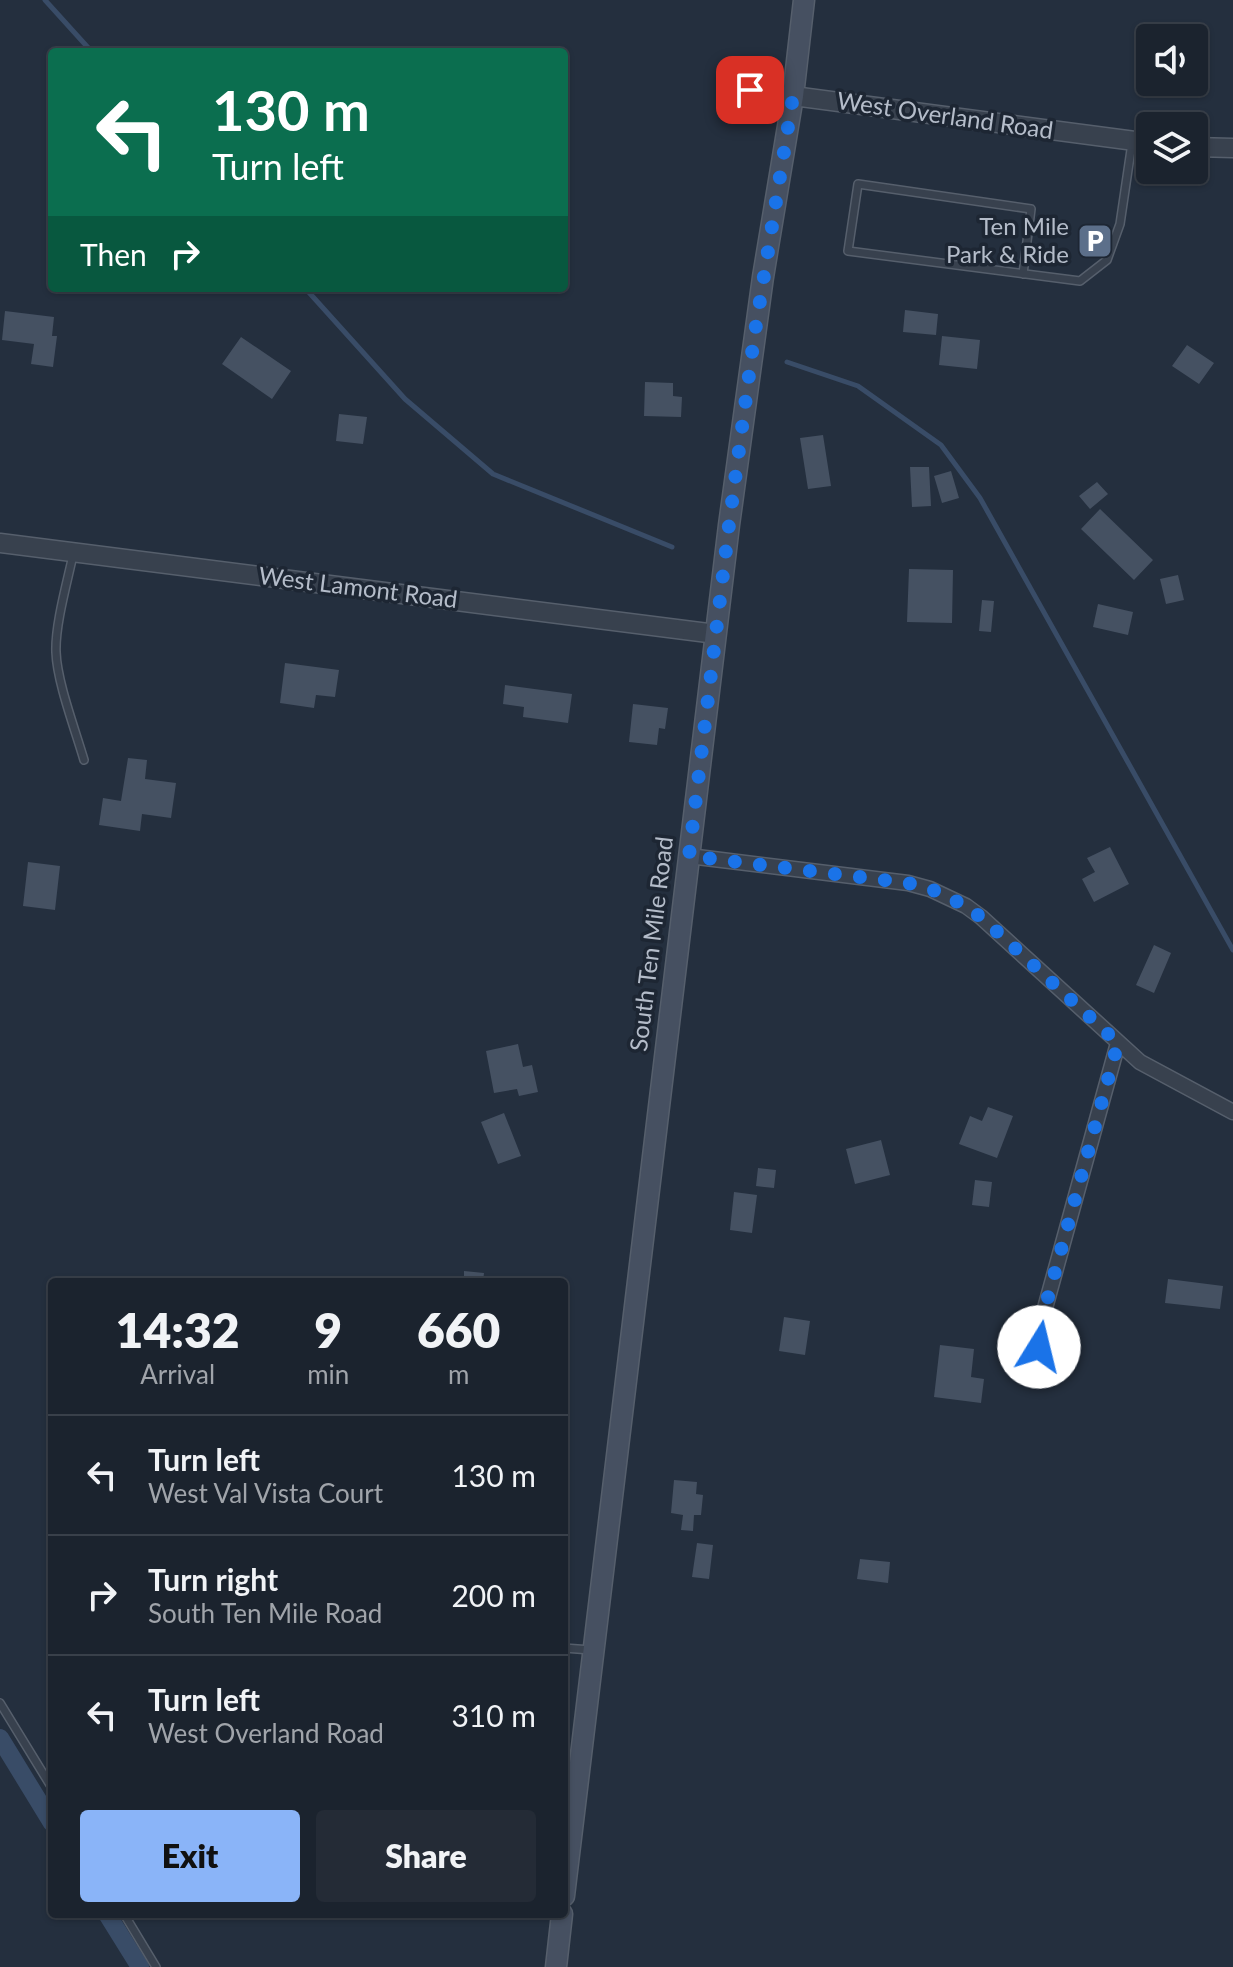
<!DOCTYPE html>
<style>
body{margin:0;font-family:Lato,sans-serif;background:#242b36;color:#f1f3f6;height:100vh;display:flex;flex-direction:column;font-size:30px;white-space:nowrap}
*{box-sizing:border-box;margin:0}
p{font-size:26px;color:#a0a4aa}
.icon{flex:none;width:44px;height:44px;fill:none;stroke:currentColor;stroke-width:2;stroke-linecap:round;stroke-linejoin:round}
.map{position:relative;flex:1;overflow:hidden}
.panel{position:absolute;left:48px;top:1278px;width:520px;height:640px;display:flex;flex-direction:column;background:#1b232e;border-radius:8px;box-shadow:0 2px 6px #0004,0 0 0 2px #39404a}
.panel>*{flex:none}
.hud{position:absolute;left:48px;top:48px;width:520px;height:244px;border-radius:8px;box-shadow:0 2px 6px #0004,0 0 0 2px #39404a;background:#0b6e4f;color:#fff;overflow:hidden}
.fabs{position:absolute;left:1136px;top:24px;display:grid;gap:16px}
.fabs a{display:grid;place-items:center;width:72px;height:72px;border-radius:8px;background:#1b232e;box-shadow:0 2px 6px #0004,0 0 0 2px #39404a;font-size:40px}
.pin{position:absolute;display:grid;place-items:center;width:68px;height:68px;color:#fff;margin:-34px;border-radius:16px;box-shadow:0 4px 12px #0006}
.me{position:absolute;width:88px;margin:-44px;rotate:9deg;stroke-linejoin:round;filter:drop-shadow(0 0 6px #0008)}
.turn{display:flex;align-items:center;gap:28px;height:168px;padding:0 32px;font-size:36px}
.turn .icon{width:104px;height:104px;stroke-width:2.5}
.turn b{display:block;font-size:56px;line-height:68px}
.then{display:flex;align-items:center;height:76px;padding:0 32px;background:#0003;gap:16px;font-size:30px}
.eta{display:flex;justify-content:space-evenly;align-items:center;height:136px;text-align:center}
.eta b{font-size:48px;font-weight:800;line-height:56px}
.button{display:flex;gap:16px;margin-top:auto;padding:16px 32px}
.button a{flex:1;height:92px;border-radius:8px;background:#8ab4f8;color:#111;font-size:32px;font-weight:800;line-height:92px;text-align:center}
.button a+a{background:#242b36;color:#f1f3f6}
ul{padding:0;list-style:none}
li{display:flex;align-items:center;gap:24px;height:120px;padding:0 32px;border-top:2px solid #39404a}
li div{flex:1}
li b{display:block;font-size:30px}
li em{font-style:normal}
.map>svg:first-child{display:block}
</style>
<div class="map">
<svg width="1233" height="1967" viewBox="0 0 1233 1967">
<rect width="100%" height="100%" fill="#242f3e"/>
<g fill="none" stroke-linecap="round" stroke-linejoin="round">
<path stroke="#394c67" stroke-width="5" d="M45,0L92,52
M305,288L405,399L493,474L672,547
M787,362L858,386L941,445L980,498L1233,950"/>
<path stroke="#394c67" stroke-width="18" d="M0,1738L52,1823
M107,1914L140,1967"/>
</g>
<path fill="#455162" d="M905,310L938,314L936,335L903,332Z
M5,311L54,317L52,336H57L53,367L31,364L34,344L2,340Z
M942,336L980,340L977,369L939,365Z
M241,337L291,371L272,399L222,364Z
M1187,345L1214,363L1199,384L1172,366Z
M645,382L673,383V396L682,397L681,417L644,416Z
M339,414L367,417L363,444L336,441Z
M823,435L831,486L808,489L800,438Z
M910,467H929L931,506L912,507Z
M951,471L959,498L942,503L934,476Z
M1097,482L1108,494L1090,509L1079,496Z
M1100,509L1153,560L1134,580L1081,529Z
M909,569L953,570L952,623L907,622Z
M1178,575L1184,600L1166,604L1160,579Z
M982,600L994,601L991,632L979,631Z
M1098,604L1133,612L1128,635L1093,627Z
M285,663L339,670L335,697L316,695L314,708L280,703Z
M505,685L572,694L568,723L523,717L524,707L503,704Z
M633,704L668,708L665,729L659,728L657,745L629,742Z
M128,758L147,760L145,779L176,783L171,818L142,814L140,831L99,825L103,798L121,801Z
M1110,847L1129,884L1094,902L1082,879L1095,872L1087,858Z
M28,862L60,866L55,910L23,906Z
M1154,945L1171,953L1154,993L1136,985Z
M518,1044L523,1067L532,1065L538,1092L519,1096L517,1089L494,1093L486,1051Z
M988,1107L1013,1116L997,1158L959,1144L970,1116L982,1121Z
M504,1113L521,1156L498,1164L481,1122Z
M881,1140L890,1175L855,1184L846,1149Z
M758,1168L776,1170L774,1188L756,1186Z
M975,1180L992,1182L989,1207L972,1205Z
M734,1192L757,1195L752,1233L730,1230Z
M464,1271L484,1273L483,1282H441L442,1276L464,1278Z
M1168,1279L1223,1286L1220,1309L1165,1303Z
M784,1317L810,1321L805,1355L779,1351Z
M940,1345L974,1349L971,1377L984,1379L981,1403L934,1397Z
M674,1480L697,1482L696,1494L703,1495L701,1515H694L693,1531L681,1530L683,1515L671,1513Z
M697,1543L713,1545L709,1579L692,1577Z
M860,1559L890,1562L888,1583L857,1579Z"/>
<g fill="none" stroke-linecap="round" stroke-linejoin="round">
<defs>
<path id="service" d="M1023,274L1031,209L858,184L848,251L1080,281L1107,260L1120,224L1132,143
M73,555C67,583 55,625 56,652C57,682 75,729 84,760
M564,1648L591,1650
M0,1703L52,1788
M124,1914L156,1967"/>
<path id="minor" d="M689,856L908,883L930,889L966,906L981,917L1140,1062L1233,1112
M1052,1368L1039,1347V1330L1118,1043"/>
<path id="tertiary" d="M740,89L1150,143
M1194,147L1233,148
M0,543L716,634"/>
<path id="secondary" d="M564,1896L729,525L763,277L793,96L804,0
M556,1967L562,1914"/>
</defs>
<use href="#service" stroke="#565f6c" stroke-width="10"/>
<use href="#minor" stroke="#565f6c" stroke-width="17"/>
<use href="#tertiary" stroke="#565f6c" stroke-width="21"/>
<use href="#secondary" stroke="#565f6c" stroke-width="23"/>
<use href="#service" stroke="#38414e" stroke-width="7"/>
<use href="#minor" stroke="#38414e" stroke-width="14"/>
<use href="#tertiary" stroke="#38414e" stroke-width="18"/>
<use href="#secondary" stroke="#465061" stroke-width="20"/>
</g>
<g fill="none" stroke-linecap="round" stroke-linejoin="round">
<path stroke="#1a73e8" stroke-width="14" stroke-dasharray="0 25.2" d="M750,90L793,96L754,338L729,525L689,856L908,883L930,889L948,896L981,917L1118,1043L1039,1330V1347"/>
</g>
<defs>
<symbol id="parking-square" viewBox="-11 -11 22 22"><rect x="-9" y="-9" width="18" height="18" rx="4" fill="#5c6f8a" stroke="#1d2633"/><path d="M-3.5-5.5H1a3.5 3.5 0 0 1 0 7H-1V5.5H-3.5ZM-1-3.4V-.6H.8a1.4 1.4 0 0 0 0-2.8Z" fill="#fff"/></symbol>
</defs>
<g fill-rule="evenodd">
<use href="#parking-square" x="1075" y="221" width="40" height="40"/>
</g>
<g text-anchor="middle" stroke-width="7" stroke-linejoin="round" paint-order="stroke">
<g font-size="24" fill="#b4bcc9" stroke="#1d2633">
<text transform="translate(945 116) rotate(8)" y="8">West Overland Road</text>
<text transform="translate(358 588) rotate(7)" y="8">West Lamont Road</text>
<text transform="translate(652 944) rotate(-83)" y="8">South Ten Mile Road</text>
</g>
<g font-size="24" fill="#b4bcc9" stroke="#1d2633" text-anchor="end">
<text x="1069" y="235">Ten Mile<tspan x="1069" dy="28">Park &amp; Ride</tspan></text>
</g>
</g>
</svg>
<div class="fabs">
<a><svg class="icon" aria-label="sound" viewBox="0 0 24 24"><path d="M4 9h4l5-4v14l-5-4H4zM17 9q2 3 0 6"/></svg></a>
<a><svg class="icon" aria-label="layers" viewBox="0 0 24 24"><path d="M12 4l9 5-9 5-9-5zM3 14l9 5 9-5"/></svg></a>
</div>
<div class="pin" style="left:750px;top:90px;background:#d93025"><svg class="icon" aria-label="arrive" viewBox="0 0 24 24"><path d="M6 21V4h12l-3 4 3 4H6"/></svg></div>
<svg class="me" style="left:1039px;top:1347px" viewBox="-20 -20 40 40"><circle r="19" fill="#fff"/><path d="M0-13L10 11 0 6-10 11z" fill="#1a73e8"/></svg>
<div class="hud">
<div class="turn"><svg class="icon" aria-label="left" viewBox="0 0 24 24"><path d="M17 20v-9H6M10 6l-5 5 5 5"/></svg><div><b>130 m</b>Turn left</div></div>
<div class="then">Then<svg class="icon" aria-label="right" viewBox="0 0 24 24"><path d="M7 20v-9h11M14 6l5 5-5 5"/></svg></div>
</div>
<section class="panel">
<div class="eta">
<div><b>14:32</b><p>Arrival</p></div>
<div><b>9</b><p>min</p></div>
<div><b>660</b><p>m</p></div>
</div>
<ul>
<li><svg class="icon" aria-label="left" viewBox="0 0 24 24"><path d="M17 20v-9H6M10 6l-5 5 5 5"/></svg><div><b>Turn left</b><p>West Val Vista Court</p></div><em>130 m</em></li>
<li><svg class="icon" aria-label="right" viewBox="0 0 24 24"><path d="M7 20v-9h11M14 6l5 5-5 5"/></svg><div><b>Turn right</b><p>South Ten Mile Road</p></div><em>200 m</em></li>
<li><svg class="icon" aria-label="left" viewBox="0 0 24 24"><path d="M17 20v-9H6M10 6l-5 5 5 5"/></svg><div><b>Turn left</b><p>West Overland Road</p></div><em>310 m</em></li>
</ul>
<div class="button"><a>Exit</a><a>Share</a></div>
</section>
</div>
